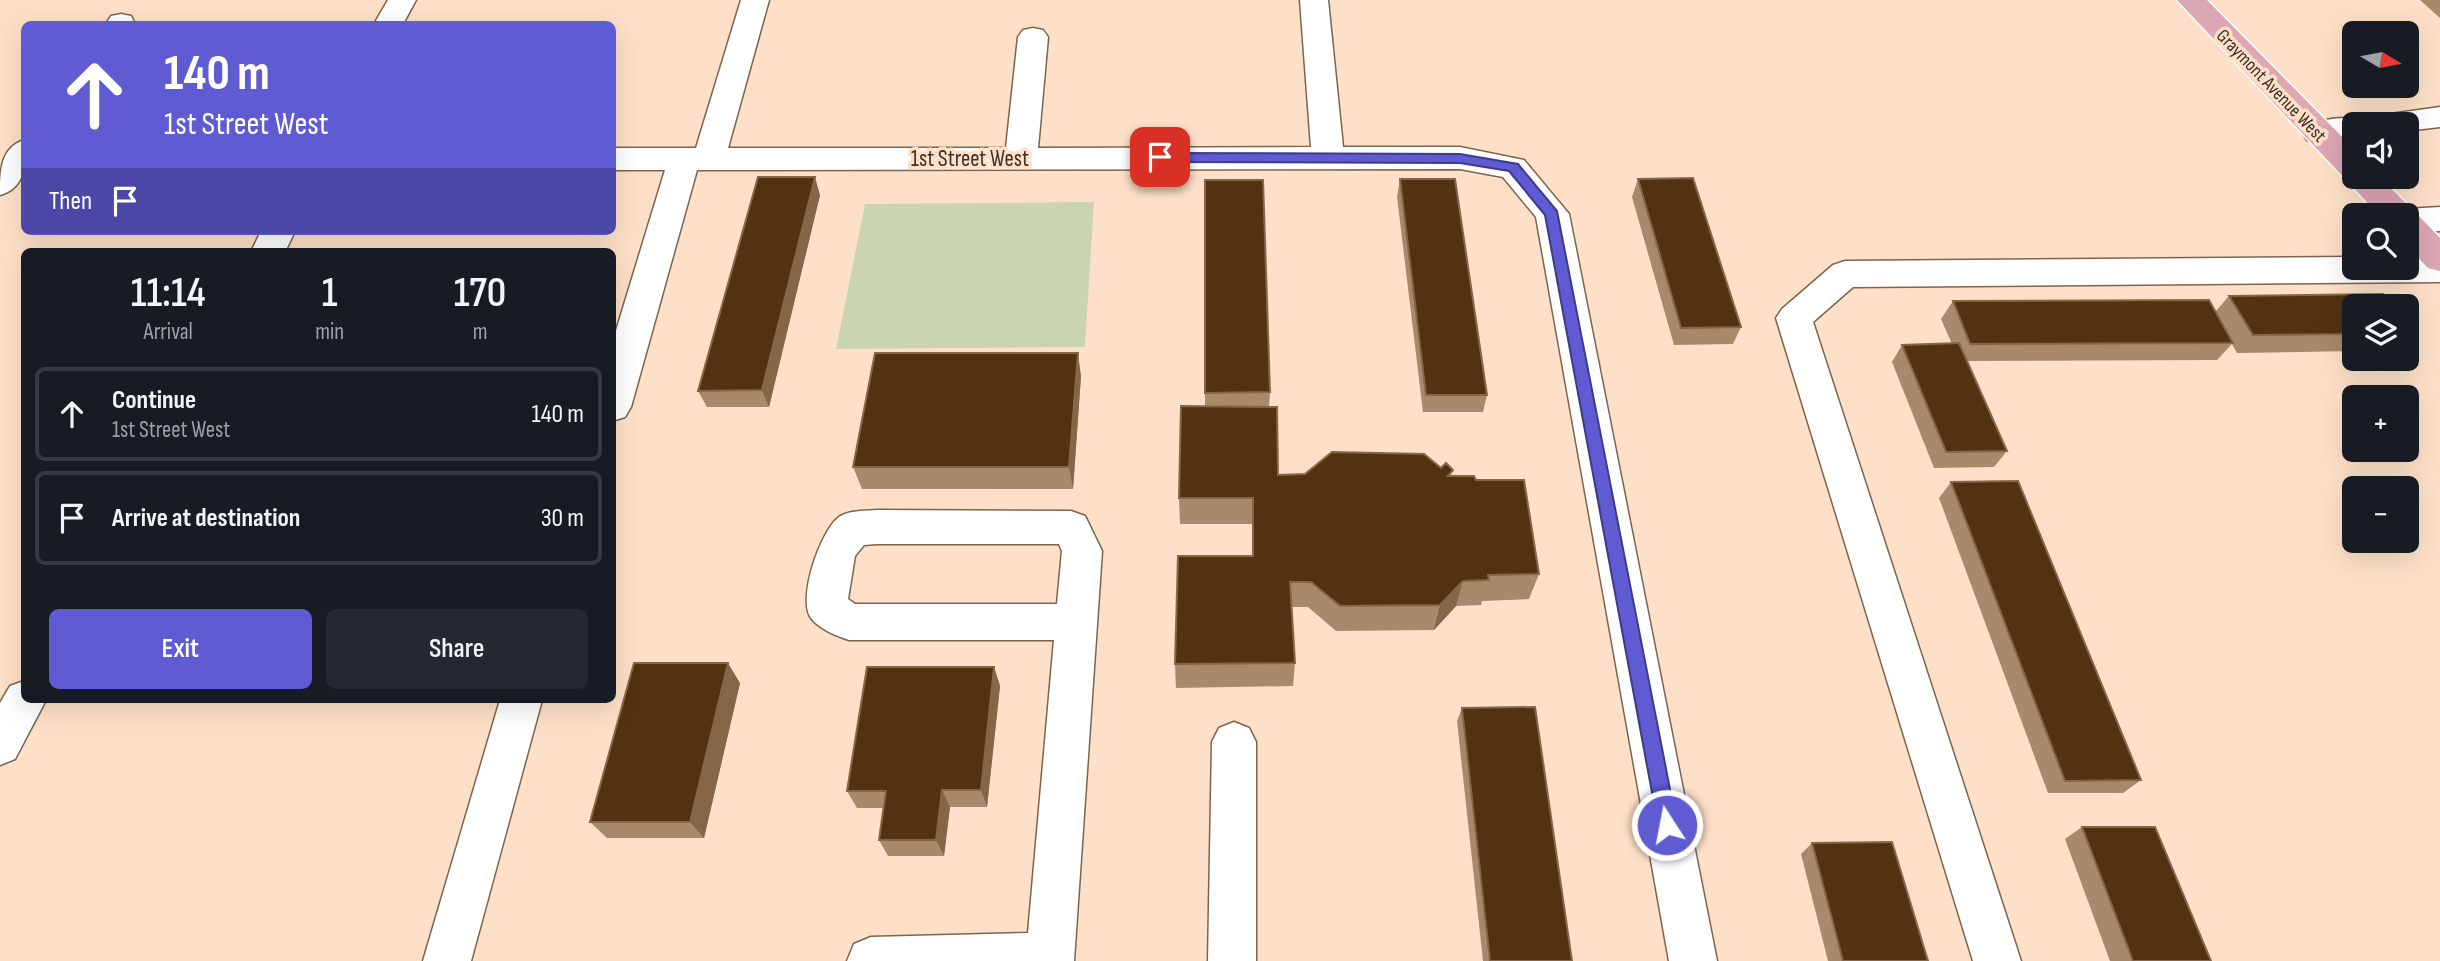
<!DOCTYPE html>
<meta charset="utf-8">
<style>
body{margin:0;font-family:"Sofia Sans Condensed",sans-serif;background:#242831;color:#f1f3f6;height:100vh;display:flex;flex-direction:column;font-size:26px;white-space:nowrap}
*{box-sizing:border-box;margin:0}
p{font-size:23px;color:#9ea1a6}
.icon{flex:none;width:38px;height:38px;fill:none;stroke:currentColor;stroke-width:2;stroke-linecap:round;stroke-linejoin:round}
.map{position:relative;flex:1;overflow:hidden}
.side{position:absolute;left:21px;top:248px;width:595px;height:455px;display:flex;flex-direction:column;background:#171b24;border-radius:10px;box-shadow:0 7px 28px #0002}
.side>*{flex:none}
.hud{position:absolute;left:21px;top:21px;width:595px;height:214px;border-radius:10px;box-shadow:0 7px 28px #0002;background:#5f5bd3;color:#fff;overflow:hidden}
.needle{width:46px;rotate:100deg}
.tools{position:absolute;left:2342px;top:21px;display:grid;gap:14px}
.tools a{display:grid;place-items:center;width:77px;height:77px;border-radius:10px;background:#171b24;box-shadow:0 7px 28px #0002;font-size:35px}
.pin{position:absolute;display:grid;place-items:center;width:60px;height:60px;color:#fff;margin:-30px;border-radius:14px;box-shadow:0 4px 10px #0006}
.me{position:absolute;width:77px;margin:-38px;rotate:349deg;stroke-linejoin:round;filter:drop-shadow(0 0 5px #0008)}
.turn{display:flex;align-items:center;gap:24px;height:147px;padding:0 28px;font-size:32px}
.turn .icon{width:91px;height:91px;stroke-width:2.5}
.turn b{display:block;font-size:49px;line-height:60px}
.then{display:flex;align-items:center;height:66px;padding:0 28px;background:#0003;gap:14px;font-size:26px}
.eta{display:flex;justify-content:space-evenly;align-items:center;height:119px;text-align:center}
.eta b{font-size:42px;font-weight:600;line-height:49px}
.cta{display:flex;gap:14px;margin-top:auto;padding:14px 28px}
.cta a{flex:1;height:80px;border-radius:10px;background:#5f5bd3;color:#fff;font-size:28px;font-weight:600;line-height:80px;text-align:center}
.cta a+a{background:#242831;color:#f1f3f6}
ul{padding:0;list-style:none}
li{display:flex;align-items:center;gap:21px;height:94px;margin:0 14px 10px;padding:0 14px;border:4px solid #363941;border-radius:10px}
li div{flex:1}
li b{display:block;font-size:26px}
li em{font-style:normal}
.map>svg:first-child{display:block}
</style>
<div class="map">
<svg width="2440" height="961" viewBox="0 0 2440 961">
<rect width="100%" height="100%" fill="#fde0c7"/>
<path fill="#cad4b3" d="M1094,202L1085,347L836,349L865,204Z"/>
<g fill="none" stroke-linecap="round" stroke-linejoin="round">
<defs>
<path id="minor" d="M388,0H416L403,24H374Z
M741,0H769L728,148H1006L1018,37L1023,30L1033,28L1043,30L1048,37L1038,148L1311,147L1300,0H1328L1343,147H1460L1524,160L1569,214L1717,961H1669L1536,217L1503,177L1460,169L697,170L631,407L625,417L612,421V344L665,170H612V148H696Z
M121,14L131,16L135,24H106L111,16Z
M2440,107V127L2406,131V124H2354V139L2318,143L2307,140L2302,132L2307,124C2325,120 2349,114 2366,122L2369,117Z
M24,140C26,163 26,188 0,195C0,172 0,148 24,140Z
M2440,207V231L2406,233V215H2393L2406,209Z
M261,231H295L285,252H251Z
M2440,256V282L1853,287L1813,322L2021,961H1973L1776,318L1782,309L1833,265L1845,261L2354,257V268H2406V257Z
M877,510L1071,511L1085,516L1102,551L1074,961H847L854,944L871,937L1028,933L1054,640H849C837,636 819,629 811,618C797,600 820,531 839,517C849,510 866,511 877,510ZM877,544H1059L1062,551L1057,604H855L848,599L855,556L864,545Z
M24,681V700H46L15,759L0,765V703L10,686Z
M500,700H542L471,961H423Z
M1234,722L1249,728L1256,742V961H1208L1212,742L1219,728Z"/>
<path id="major" d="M2177,0H2207L2354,149V177H2380C2401,198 2420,217 2440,238V271L2428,268L2406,245V215H2379Z"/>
</defs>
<use href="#minor" stroke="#7d644e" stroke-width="3"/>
<use href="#major" stroke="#fff" stroke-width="3"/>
<use href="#minor" fill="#fff" fill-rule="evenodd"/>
<use href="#major" fill="#dda7b3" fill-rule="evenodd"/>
</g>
<path fill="#a8896c" d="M2420,0H2440V18Z
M1400,179L1487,395L1483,412H1423L1397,197Z
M1638,179L1741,327L1733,344L1674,345L1632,197Z
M1205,180L1270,392L1269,407L1278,475L1441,468L1452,476L1476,480L1539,574L1529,599L1482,601L1481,605L1456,606L1434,630L1336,631L1308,607H1292L1295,663L1293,686L1176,688L1175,664L1252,556V524H1180L1179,498L1205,406Z
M820,195L769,407H707L698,391Z
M2229,296L2354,306V351L2237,353L2232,344L2217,360L1967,361L2007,451L1994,467L1934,468L1892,362L1902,345L1952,344L1941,319L1953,301L2215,312Z
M1081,376L1073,489H862L853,467Z
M1951,482L2141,780L2123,793H2048L1939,498Z
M994,667L1000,686L987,807H950L944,856H888L879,840L884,808H857L847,791Z
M740,683L704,838H607L590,822Z
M1462,708L1572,961H1483L1457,721Z
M2082,827L2211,961H2110L2065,839Z
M1812,843L1928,961H1828L1801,854Z"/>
<path fill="#856647" d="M815,177L820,195L769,407L762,390Z
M1078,353L1081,376L1073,489L1069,467Z
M1463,581L1456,606L1434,630L1440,605Z
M728,663L740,683L704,838L690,822Z
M994,667L1000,686L987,807L981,790Z
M942,790L950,807L944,856L936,840Z"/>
<path fill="#523210" stroke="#856647" stroke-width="2" d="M758,177H815L762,390L698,391Z
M1693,178L1741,327L1681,328L1638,179Z
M1400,179H1455L1487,395H1426Z
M1205,180H1263L1270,392L1205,393Z
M2383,294L2392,306H2354V334L2253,335L2229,296Z
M2209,300L2233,343L1970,344L1953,301Z
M1959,343L2007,451L1946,452L1902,345Z
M875,353H1078L1069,467H853Z
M1181,406L1277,407L1278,475L1305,474L1332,452L1424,454L1441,468L1446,463L1453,470L1448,476H1474L1476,480H1524L1539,574L1488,575L1489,580L1463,581L1440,605L1340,606L1311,582H1290L1295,663L1175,664L1178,556H1253V498H1179Z
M2018,481L2141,780L2065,781L1951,482Z
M634,663H728L690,822H590Z
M867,667H994L981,790H942L936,840H879L886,791H847Z
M1535,707L1572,961H1490L1462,708Z
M2082,827H2155L2211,961H2133Z
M1892,842L1928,961H1843L1812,843Z"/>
<path fill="#5f5bd3" stroke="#3e3b89" stroke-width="2" d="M1160,153L1460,154L1518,164L1557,211L1677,825L1674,831L1667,834L1661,831L1658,825L1545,215L1509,171L1460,163L1160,162L1154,157Z"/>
<g text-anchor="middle" stroke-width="7" stroke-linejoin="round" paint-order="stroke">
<g font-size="19" fill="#3b3027" stroke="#fde0c7">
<text transform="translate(2272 85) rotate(46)" y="7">Graymont Avenue West</text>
</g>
<g font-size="23" fill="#3b3027" stroke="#fde0c7">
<text x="970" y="166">1st Street West</text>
</g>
</g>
</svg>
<div class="tools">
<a><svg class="needle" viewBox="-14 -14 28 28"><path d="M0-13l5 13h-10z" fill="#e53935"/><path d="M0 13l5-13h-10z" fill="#9ea1a6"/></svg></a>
<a><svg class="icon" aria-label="sound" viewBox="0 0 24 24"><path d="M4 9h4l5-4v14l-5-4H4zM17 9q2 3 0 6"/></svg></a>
<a><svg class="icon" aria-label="search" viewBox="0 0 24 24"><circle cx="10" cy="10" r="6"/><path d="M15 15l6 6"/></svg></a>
<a><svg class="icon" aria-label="layers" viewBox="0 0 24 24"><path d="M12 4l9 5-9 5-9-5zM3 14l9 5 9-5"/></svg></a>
<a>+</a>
<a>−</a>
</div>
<div class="pin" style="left:1160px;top:157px;background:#d93025"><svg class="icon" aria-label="arrive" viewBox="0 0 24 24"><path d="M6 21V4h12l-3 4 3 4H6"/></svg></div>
<svg class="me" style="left:1667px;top:825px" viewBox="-20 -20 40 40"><circle r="17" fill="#5f5bd3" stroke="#fff" stroke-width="3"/><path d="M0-11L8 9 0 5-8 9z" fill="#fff"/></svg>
<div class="hud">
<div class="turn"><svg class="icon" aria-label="ahead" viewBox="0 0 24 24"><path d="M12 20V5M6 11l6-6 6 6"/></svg><div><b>140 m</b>1st Street West</div></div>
<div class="then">Then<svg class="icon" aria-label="arrive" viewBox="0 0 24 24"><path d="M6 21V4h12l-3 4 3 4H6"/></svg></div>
</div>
<section class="side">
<div class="eta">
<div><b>11:14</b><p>Arrival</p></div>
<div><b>1</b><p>min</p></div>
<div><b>170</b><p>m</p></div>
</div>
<ul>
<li><svg class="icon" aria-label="ahead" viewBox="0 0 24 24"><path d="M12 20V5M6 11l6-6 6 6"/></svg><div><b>Continue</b><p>1st Street West</p></div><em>140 m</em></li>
<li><svg class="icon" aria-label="arrive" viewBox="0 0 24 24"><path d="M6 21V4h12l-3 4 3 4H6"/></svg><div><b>Arrive at destination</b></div><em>30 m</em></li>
</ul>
<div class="cta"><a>Exit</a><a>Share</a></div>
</section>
</div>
